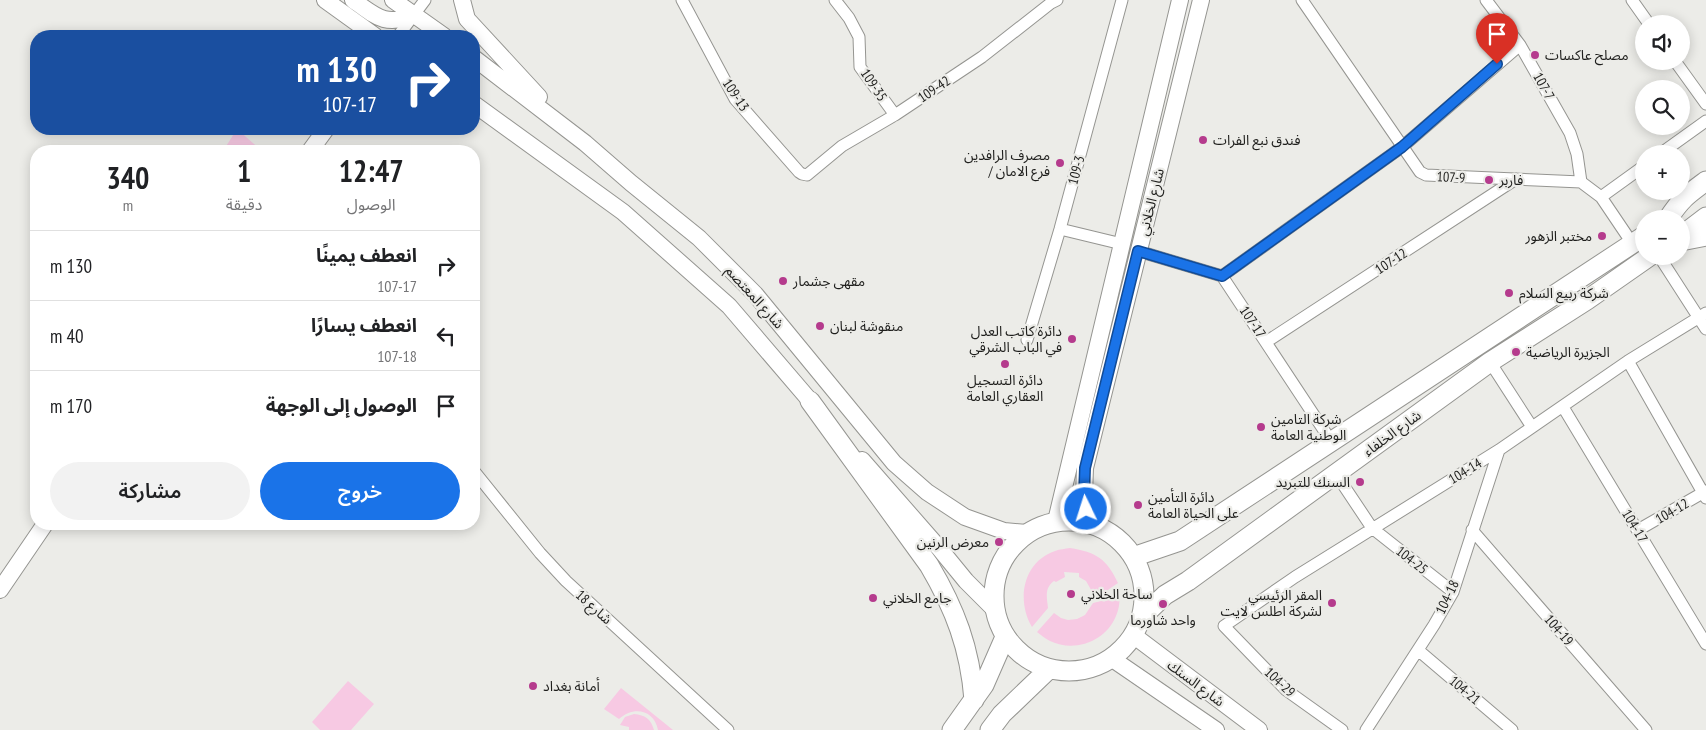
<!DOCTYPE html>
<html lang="ar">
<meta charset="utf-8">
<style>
body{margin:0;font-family:"PT Sans Narrow","Noto Sans Arabic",sans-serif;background:#f2f2f2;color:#202124;direction:rtl;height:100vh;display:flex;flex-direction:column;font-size:19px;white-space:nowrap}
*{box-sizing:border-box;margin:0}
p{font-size:16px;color:#757577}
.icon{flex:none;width:28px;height:28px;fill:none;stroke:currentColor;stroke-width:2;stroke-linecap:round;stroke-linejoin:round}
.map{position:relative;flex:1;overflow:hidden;direction:ltr}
.panel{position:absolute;left:30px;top:145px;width:450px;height:385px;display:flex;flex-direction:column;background:#fff;border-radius:20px;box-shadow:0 2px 12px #0003;direction:rtl}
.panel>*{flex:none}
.hud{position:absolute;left:30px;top:30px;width:450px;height:105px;border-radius:20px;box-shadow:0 2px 12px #0003;direction:rtl;background:#1a4fa0;color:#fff;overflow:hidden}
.buttons{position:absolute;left:1635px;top:15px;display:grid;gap:10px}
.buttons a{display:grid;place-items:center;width:55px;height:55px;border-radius:50%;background:#fff;box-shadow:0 2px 12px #0003;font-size:25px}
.pin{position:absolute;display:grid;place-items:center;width:42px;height:42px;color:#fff;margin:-51px -21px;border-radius:50% 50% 50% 0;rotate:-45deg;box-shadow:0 0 5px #0007}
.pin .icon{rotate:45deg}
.me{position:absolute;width:55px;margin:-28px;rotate:356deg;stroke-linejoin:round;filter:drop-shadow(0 0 4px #0008)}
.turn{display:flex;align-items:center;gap:18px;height:105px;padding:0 20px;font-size:22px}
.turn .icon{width:65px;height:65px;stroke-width:2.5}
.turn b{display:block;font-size:35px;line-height:42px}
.eta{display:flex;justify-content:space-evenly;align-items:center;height:85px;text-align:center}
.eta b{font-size:30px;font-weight:600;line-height:35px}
.cta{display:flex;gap:10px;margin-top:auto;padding:10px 20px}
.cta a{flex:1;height:58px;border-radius:30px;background:#1a73e8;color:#fff;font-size:20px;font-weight:600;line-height:58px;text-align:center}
.cta a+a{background:#f2f2f2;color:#202124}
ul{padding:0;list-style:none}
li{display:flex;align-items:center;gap:15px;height:70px;padding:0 20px;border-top:1px solid #e0e0e0}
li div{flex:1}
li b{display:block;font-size:19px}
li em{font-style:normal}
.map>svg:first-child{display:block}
</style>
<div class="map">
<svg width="1706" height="730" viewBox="0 0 1706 730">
<rect width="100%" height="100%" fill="#ecece8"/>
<path fill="#f7c9e3" d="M237,129L262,151H223Z
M1070,548C1096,552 1107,559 1118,583L1102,594L1094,595L1086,581L1079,577V573L1064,572L1065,577L1056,582L1054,581C1044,588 1047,598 1048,608L1032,627C1016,600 1023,562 1055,551C1060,549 1065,549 1070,548Z
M1119,589C1120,598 1120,607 1116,616C1106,641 1075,653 1050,641C1046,639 1041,635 1037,632L1054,613L1061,618L1068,620L1077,619L1085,615L1093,603L1105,600Z
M348,681L374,704L351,730H320L312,722Z
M621,688L673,730H658C654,709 633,706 619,719L604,709Z
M634,714C645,715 651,719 654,730H629V727L620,725L625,717Z"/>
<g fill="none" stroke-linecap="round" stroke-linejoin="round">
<defs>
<path id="street" d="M682,0L735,99L799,172L802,174L807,175L842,146L895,115L982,57L1051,3L1057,0
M835,0L849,18L859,37L860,67L895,115
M1302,0L1420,172L1426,175L1581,182L1601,197L1632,243
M1486,0L1520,45L1570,133L1577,154L1581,182
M1632,0L1649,24
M398,36L425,0
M1675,61L1706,104
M1660,154L1706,121
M1601,197L1644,166
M1060,229L1122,244
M1138,251L1222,276L1331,441
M1659,256L1706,329
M1222,276L1402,147L1520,45
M1027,340L1060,229L1122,0
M1266,342L1516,179
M1628,361L1706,498
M1490,362L1532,427
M1563,407L1706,644
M474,471L540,553L566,581L728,730
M1336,474L1372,528L1453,592
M1472,530L1646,730
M1638,530L1706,491
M1418,650L1512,730
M1342,730L1286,690L1224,626L1295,577L1499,450L1628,361L1706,313
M1366,730L1434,625L1453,592L1499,450"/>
<path id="secondary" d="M325,0L375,36
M353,0C375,16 387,28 414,14
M393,0L444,36
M462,0L467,19L539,97
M474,58L585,143L631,183L699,238L755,294L894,463L927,492L965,517L1004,531L1027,533
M474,104L623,212L729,306L818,410
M310,151L326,129
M862,460L939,548L966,581L995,610
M1056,521L1180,0
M1088,523L1084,496L1085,468L1201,0
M0,590L45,524
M1133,635L1259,730
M1111,658L1216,730"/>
<path id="primary" d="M1668,219C1681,199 1687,195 1706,181
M1681,236L1706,217
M1681,241L1706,236
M810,401L929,565C955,609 970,648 974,700
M994 596a75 75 0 1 1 150 0a75 75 0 1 1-150 0Z
M1133,557L1180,541L1644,236
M1141,618L1165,595L1188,581L1490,362L1587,300L1650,256
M952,730L984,685L1005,637
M990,730L1002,714L1049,669"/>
</defs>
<use href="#street" stroke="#959591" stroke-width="13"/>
<use href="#secondary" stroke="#959591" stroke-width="18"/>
<use href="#primary" stroke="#959591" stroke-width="21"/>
<use href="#street" stroke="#fff" stroke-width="11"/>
<use href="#secondary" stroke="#fff" stroke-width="16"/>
<use href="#primary" stroke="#fff" stroke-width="19"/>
</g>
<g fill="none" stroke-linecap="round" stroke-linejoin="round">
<defs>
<path id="route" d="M1086,509L1084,496L1085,468L1138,251L1222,276L1402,147L1497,64"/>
</defs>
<use href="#route" stroke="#114b97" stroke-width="12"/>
<use href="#route" stroke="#1a73e8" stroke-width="9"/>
</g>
<g fill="#b53b8d" stroke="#ecece8" stroke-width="2">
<circle cx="1535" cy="55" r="5"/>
<circle cx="1203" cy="140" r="5"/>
<circle cx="1060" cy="163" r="5"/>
<circle cx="1489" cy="180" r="5"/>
<circle cx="1602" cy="236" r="5"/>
<circle cx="783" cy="281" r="5"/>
<circle cx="1509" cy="293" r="5"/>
<circle cx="820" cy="326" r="5"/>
<circle cx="1072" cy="339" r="5"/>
<circle cx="1516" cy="352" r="5"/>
<circle cx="1005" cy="364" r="5"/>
<circle cx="1261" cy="427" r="5"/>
<circle cx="1360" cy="482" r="5"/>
<circle cx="1138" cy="505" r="5"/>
<circle cx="999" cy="542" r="5"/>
<circle cx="1071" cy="594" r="5"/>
<circle cx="873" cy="598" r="5"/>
<circle cx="1332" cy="603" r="5"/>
<circle cx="1163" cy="604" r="5"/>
<circle cx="533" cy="686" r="5"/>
</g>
<g text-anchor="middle" stroke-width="4.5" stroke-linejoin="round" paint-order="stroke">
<g font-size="14" fill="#1e1e1c" stroke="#ecece8" text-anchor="start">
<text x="1545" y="60">مصلح عاكسات</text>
<text x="1213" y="145">فندق نبع الفرات</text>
<text x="1050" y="160" text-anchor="end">مصرف الرافدين<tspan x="1050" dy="16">/ فرع الامان</tspan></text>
<text x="1499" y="185">فاربر</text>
<text x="1592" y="241" text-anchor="end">مختبر الزهور</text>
<text x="793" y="286">مقهى جشمار</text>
<text x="1519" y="298">شركة ربيع السلام</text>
<text x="830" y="331">منقوشة لبنان</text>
<text x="1062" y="336" text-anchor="end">دائرة كاتب العدل<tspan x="1062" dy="16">في الباب الشرقي</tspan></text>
<text x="1526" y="357">الجزيرة الرياضية</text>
<text x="1005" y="385" text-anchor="middle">دائرة التسجيل<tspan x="1005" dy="16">العقاري العامة</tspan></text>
<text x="1271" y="424">شركة التامين<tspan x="1271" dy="16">الوطنية العامة</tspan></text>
<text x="1350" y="487" text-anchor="end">السنك للتبريد</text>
<text x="1148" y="502">دائرة التأمين<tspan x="1148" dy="16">على الحياة العامة</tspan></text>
<text x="989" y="547" text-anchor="end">معرض الرنين</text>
<text x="1081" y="599">ساحة الخلاني</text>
<text x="1322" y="600" text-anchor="end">المقر الرئيسي<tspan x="1322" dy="16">لشركة اطلس لايت</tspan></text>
<text x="883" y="603">جامع الخلاني</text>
<text x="1163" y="625" text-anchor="middle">واحد شاورما</text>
<text x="543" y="691">أمانة بغداد</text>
</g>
<g font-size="14" fill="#1e1e1c" stroke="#ecece8">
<text transform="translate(874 85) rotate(56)" y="5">109-35</text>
<text transform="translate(1544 86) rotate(61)" y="5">107-7</text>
<text transform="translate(934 89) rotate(-34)" y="5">109-42</text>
<text transform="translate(736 95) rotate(56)" y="5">109-13</text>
<text transform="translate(1076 170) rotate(-75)" y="5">109-3</text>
<text transform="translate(1451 177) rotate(3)" y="5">107-9</text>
<text transform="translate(1151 202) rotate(-76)" y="5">شارع الخلاني</text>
<text transform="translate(1391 261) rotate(-33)" y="5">107-12</text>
<text transform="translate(755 297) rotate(48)" y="5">شارع المعتصم</text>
<text transform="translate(1253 322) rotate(56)" y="5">107-17</text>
<text transform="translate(1392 433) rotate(-36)" y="5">شارع الخلفاء</text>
<text transform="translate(1465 471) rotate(-31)" y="5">104-14</text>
<text transform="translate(1672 511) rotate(-30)" y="5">104-12</text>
<text transform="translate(1635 526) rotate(59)" y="5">104-17</text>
<text transform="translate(1412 560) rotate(38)" y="5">104-25</text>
<text transform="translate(1447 597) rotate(-64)" y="5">104-18</text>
<text transform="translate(594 607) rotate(42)" y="5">شارع 18</text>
<text transform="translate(1559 630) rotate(49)" y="5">104-19</text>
<text transform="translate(1280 682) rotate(43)" y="5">104-29</text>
<text transform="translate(1196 683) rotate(37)" y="5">شارع السنك</text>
<text transform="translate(1465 690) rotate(40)" y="5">104-21</text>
</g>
</g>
</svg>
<div class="buttons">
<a><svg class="icon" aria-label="sound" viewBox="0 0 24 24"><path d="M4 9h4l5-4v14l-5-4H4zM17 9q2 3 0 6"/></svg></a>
<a><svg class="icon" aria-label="search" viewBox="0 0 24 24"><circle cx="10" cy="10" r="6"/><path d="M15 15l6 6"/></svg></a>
<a>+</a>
<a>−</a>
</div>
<div class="pin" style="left:1497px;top:64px;background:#d93025"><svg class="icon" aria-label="arrive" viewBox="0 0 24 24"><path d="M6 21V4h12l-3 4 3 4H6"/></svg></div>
<svg class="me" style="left:1086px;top:509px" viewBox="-20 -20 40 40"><circle r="17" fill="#1a73e8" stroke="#fff" stroke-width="3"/><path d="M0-11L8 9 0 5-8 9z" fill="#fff"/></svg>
<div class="hud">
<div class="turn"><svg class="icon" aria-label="right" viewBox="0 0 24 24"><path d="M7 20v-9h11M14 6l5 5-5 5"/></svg><div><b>130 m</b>107-17</div></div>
</div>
<section class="panel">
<div class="eta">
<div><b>12:47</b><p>الوصول</p></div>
<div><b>1</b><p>دقيقة</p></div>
<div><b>340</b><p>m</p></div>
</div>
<ul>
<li><svg class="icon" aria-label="right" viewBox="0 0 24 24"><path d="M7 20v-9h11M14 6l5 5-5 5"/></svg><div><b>انعطف يمينًا</b><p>107-17</p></div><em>130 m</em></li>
<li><svg class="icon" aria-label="left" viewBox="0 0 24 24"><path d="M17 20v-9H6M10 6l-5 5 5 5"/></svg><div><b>انعطف يسارًا</b><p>107-18</p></div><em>40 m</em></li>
<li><svg class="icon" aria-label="arrive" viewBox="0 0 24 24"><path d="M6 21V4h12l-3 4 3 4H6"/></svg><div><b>الوصول إلى الوجهة</b></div><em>170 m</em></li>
</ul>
<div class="cta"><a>خروج</a><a>مشاركة</a></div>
</section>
</div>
